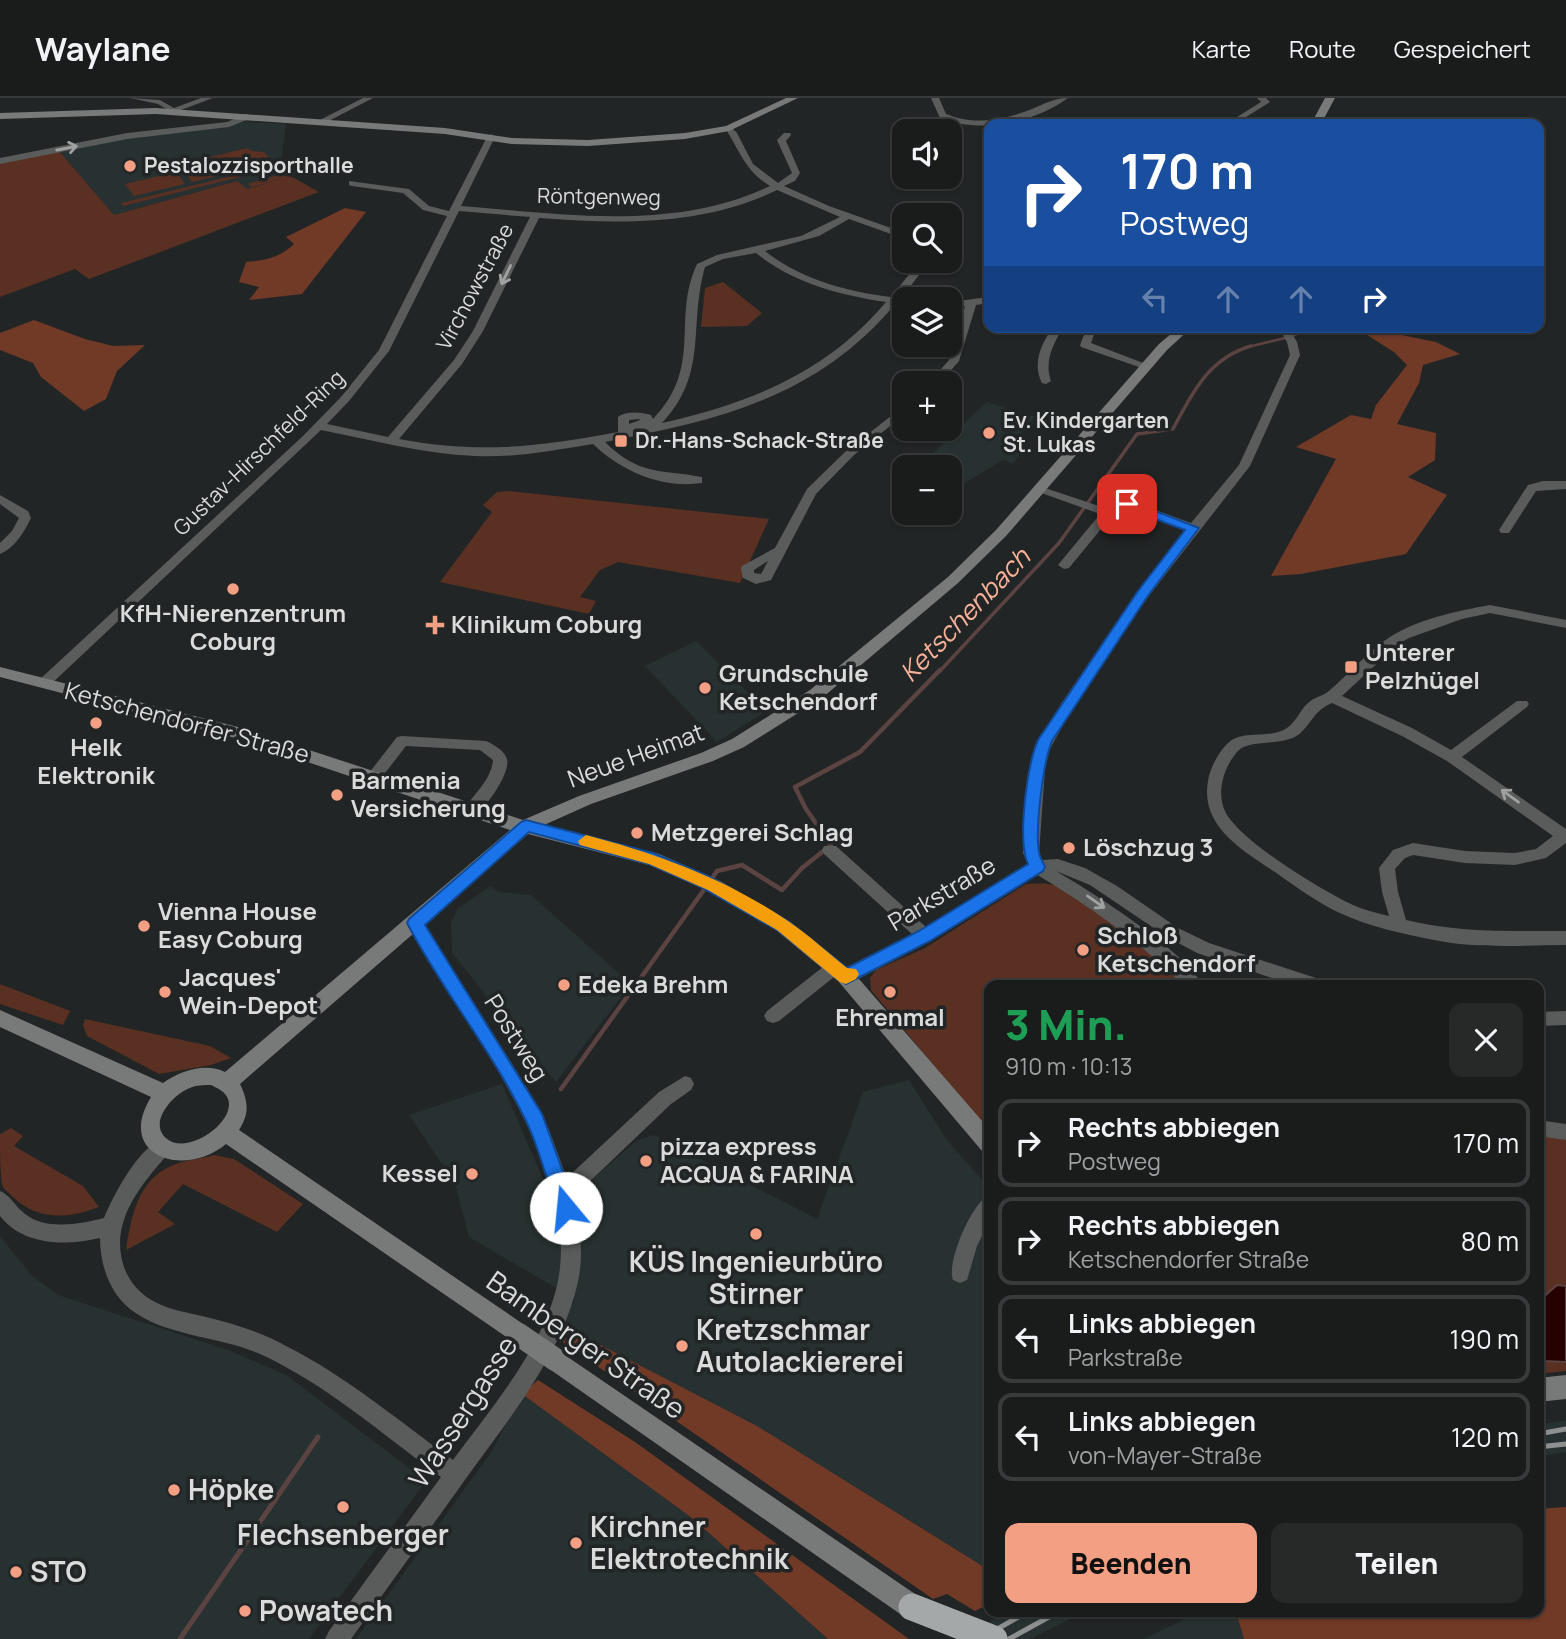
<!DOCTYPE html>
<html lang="de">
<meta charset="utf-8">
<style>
body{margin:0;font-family:Manrope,sans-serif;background:#272929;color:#f1f3f6;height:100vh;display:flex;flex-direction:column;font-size:26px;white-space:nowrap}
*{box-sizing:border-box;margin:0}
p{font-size:23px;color:#9fa1a3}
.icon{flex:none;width:38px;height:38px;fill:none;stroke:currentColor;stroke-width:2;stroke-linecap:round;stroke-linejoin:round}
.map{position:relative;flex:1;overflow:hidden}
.drawer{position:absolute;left:984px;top:882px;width:560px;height:637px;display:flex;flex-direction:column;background:#1a1c1c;border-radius:14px;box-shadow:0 2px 5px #0004,0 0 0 2px #383a3b}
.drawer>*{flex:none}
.hud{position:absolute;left:984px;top:21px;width:560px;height:214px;border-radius:14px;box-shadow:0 2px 5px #0004,0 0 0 2px #383a3b;background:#1a4fa0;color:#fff;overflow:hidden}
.buttons{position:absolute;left:892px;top:21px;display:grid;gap:14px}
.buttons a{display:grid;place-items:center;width:70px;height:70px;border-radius:14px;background:#1a1c1c;box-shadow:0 2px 5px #0004,0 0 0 2px #383a3b;font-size:35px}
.pin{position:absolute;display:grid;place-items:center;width:60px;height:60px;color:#fff;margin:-30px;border-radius:14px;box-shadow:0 4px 10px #0006}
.me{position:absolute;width:77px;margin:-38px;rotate:343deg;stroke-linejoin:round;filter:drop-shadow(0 0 5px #0008)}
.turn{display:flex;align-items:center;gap:24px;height:147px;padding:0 21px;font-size:32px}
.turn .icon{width:91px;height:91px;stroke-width:2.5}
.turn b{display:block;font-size:49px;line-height:60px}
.lanes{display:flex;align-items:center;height:66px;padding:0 21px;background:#0003;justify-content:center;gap:35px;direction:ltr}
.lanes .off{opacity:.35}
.round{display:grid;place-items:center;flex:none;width:74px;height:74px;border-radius:14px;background:#272929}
.summary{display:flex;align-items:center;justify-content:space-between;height:119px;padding:0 21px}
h1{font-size:42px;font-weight:800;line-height:52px;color:#1e9e55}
.cta{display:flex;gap:14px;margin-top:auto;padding:14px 21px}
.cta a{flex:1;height:80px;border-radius:14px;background:#f39f83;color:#111;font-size:28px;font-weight:800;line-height:80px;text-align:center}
.cta a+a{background:#272929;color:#f1f3f6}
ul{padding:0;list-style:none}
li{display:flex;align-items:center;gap:21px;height:88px;margin:0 14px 10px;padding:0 7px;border:4px solid #383a3b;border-radius:14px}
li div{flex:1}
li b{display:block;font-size:26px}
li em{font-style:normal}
header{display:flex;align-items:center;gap:42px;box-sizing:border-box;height:98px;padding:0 35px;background:#1a1c1c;border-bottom:2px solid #383a3b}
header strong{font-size:33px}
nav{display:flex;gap:38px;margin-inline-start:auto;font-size:24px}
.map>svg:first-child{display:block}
</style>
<header>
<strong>Waylane</strong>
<nav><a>Karte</a><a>Route</a><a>Gespeichert</a></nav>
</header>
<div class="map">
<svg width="1566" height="1541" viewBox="0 0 1566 1541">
<rect width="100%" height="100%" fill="#222525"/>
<path fill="#283131" d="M246,24L286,26L281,64L296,76L247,92L237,83L114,117L59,53L122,40Z
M987,304L1035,319L1010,351L1020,356L1013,366L1003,362L950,394V369H918Z
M696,543L766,613L717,644L645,568Z
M491,788L498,794L531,797L631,886L556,984L452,855L451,825L458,810Z
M909,982L946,1041L989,1090V1472L757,1328L562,1227L575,1201L469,1139L455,1085L409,1017L502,986L547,1091L578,1094L637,1042L654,1037L817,1121L863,994Z
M0,1138L32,1178L58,1197L231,1253L288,1278L426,1383L309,1541H0Z
M522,1296L692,1420L828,1541H356L492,1353Z
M1566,1322V1354L1538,1358V1327Z
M1006,1514H1084L1030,1541H960Z
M1200,1514H1236L1244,1541H1143Z"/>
<path fill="#5a3022" d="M247,50L252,53L264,54L273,65L192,84L178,67Z
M59,53L114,117L237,83L247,91L284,80L251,89L248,86L285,75L319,94L89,181L75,171L0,199V65Z
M274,68L276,70L123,108L121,105Z
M176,74L185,86L134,98L125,86Z
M723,184L762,215L747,228L701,229L705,190Z
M509,393L769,421L740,485L618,464L600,472L580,499L596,503L589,516L440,484L492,414L483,407L497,394Z
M1026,786C1033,786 1041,785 1048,786C1090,792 1154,859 1185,887H989V1034L871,892L870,880L876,872L925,850Z
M0,886L70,913L63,927L0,906Z
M85,921L210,948L231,960L211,967L159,976L87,938L83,927Z
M11,1030L23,1038L14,1048L83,1088L99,1109C68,1121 37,1123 12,1098C8,1094 3,1091 2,1086C0,1071 0,1051 0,1036Z
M1538,1037L1566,1040V1273L1538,1276Z
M214,1057L234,1061L303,1106L277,1134L183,1086L158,1114L175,1126L126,1152C131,1120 137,1083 171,1068C184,1062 200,1061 214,1057Z"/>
<path fill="#703a27" d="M345,110L366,114L302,196L249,202L259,189L239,184L246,164C264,163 281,159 294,146L286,139Z
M34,222L85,241L113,248L145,247L117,273L106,301L84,313L41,279L33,265L0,252V235Z
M1382,233L1436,244L1460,256L1423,267L1419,285L1397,326L1436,335L1435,362L1408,379L1447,397L1406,456L1301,476L1271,478L1336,361L1296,349L1351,317L1371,321L1376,307L1407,267L1394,254L1367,237Z
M562,1227L757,1328L989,1472V1506L975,1513L947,1496L933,1501L558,1241Z
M538,1282L635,1344L909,1541H828L692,1420L522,1296Z
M1566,1409V1541H1244L1236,1514H1538V1411Z"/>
<path fill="#250200" stroke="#5b4342" stroke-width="2" d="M1557,1187L1566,1188V1264L1544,1263L1538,1257V1204Z"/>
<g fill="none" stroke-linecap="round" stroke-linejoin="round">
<path stroke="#5b4342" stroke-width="2.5" d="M1244,250L1293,238L1311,229"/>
<path stroke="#5b4342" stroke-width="3.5" d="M939,574L1059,445L1137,336L1173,331C1192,295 1209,260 1251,248"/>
<path stroke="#5b4342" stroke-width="4.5" d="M711,782L717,773L742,767L782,792L802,770L831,747L806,711L795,689L860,654L940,572
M561,991L706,789"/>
<path stroke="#5b4342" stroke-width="5" d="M180,1541L318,1339"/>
<path fill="#5a5b5b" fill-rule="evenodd" d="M130,0L160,2L174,10L201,0H213L173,15L158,6Z
M363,0H373L321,27L314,25Z
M931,0H939L946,16C976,28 1003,22 1032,11C1044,6 1054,0 1068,0C1034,25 979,36 940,20Z
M1257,0H1266L1270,4L1235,26H1226L1261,4Z
M246,16L249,17V21L229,29L127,41L0,66V60L127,35L227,24Z
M729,27L737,35L753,66L778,85L792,75L777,42L784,35H790L791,37L786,43L800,75L795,83L784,88L829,108L905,135V141L849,121L819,138L765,153C800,181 848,194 891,199L920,163H930L901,200L906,201L905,205H896C818,299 719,322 605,344C640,378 659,371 702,379V385C662,391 621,373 593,346C555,352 515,360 475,358C423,356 372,342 321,332L48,589H38L36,586L38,583L303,338L341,299L379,252L447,118L423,112L403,95L352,88L349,87V83L409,91L429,108L449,113L487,39L491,36L495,39L461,108C563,116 674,134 770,88C745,73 740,53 725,30ZM777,92L840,119L801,138L717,157L697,166C671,222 704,268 653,321L651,317C641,314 626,313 618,319V334C539,349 478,356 399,341L462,266L483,233L539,120C620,126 703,128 777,92ZM459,113L530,119L473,233L454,262L388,339L327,326L349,303L389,253ZM756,155C793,185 840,197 886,204C826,275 750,305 662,325C709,275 688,229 705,169L723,161ZM629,322L639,321L640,322L629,326Z
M989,199V205L976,207L959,263L940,285H929L949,262L965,208L950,210V204Z
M1053,229H1064C1053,245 1044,264 1051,283L1046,286L1042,285C1032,266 1041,246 1053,229Z
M1087,229H1097L1091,245L1151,268L1142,270L1081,249L1080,247Z
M1278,229H1288L1297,244L1300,257L1250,368L1148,499L1072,611L1046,658L1039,755L1042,762L1058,761L1085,770L1117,788L1178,830L1209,845L1322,882L1324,887H1293L1197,855L1167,839L1090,787L1056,773C1090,793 1187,854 1202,887H1183C1139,843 1089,808 1036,776L931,843L852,884L846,886L840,884L838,879L839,875L779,923L773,925L767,923L764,918L767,913L828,865L834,863L840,865L842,870L840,874L913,837L824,756L822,752L824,748H836L926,829L1028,766L1023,755L1032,658L1061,606L1138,493L1185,432L1119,409L1069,470L1064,471L1058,467L1100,416L1033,392L1039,388L1105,410L1112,402L1131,403L1191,425L1239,367L1290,257L1287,244Z
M905,307V316L853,358L816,396L771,482L756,486L743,480L741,471L742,468L775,450L807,391L845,354ZM768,463L761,476L754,475V472Z
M1543,383H1566V391L1536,393L1509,435H1501L1499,432L1528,387Z
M0,397L28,413L31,420C24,434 15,450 0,456V445L12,433L19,420L0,406Z
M1490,507L1566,522V530L1490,515L1462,521L1409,540L1397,547L1342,598L1412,630L1451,652L1517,603H1527L1529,606L1527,609L1462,659L1566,731V745L1546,760L1515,767L1465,765L1413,757L1405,760L1395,771L1398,794L1406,822C1459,835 1512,833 1566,833V847C1523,847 1477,851 1434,842C1404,836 1370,829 1342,816C1318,805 1296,789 1275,774C1242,752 1200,728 1208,683C1210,670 1218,655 1227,646C1242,630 1270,642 1287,630C1296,624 1300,612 1308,605C1314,599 1324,598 1330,592C1350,575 1368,553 1390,539C1418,521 1457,513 1490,507ZM1332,605L1402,638L1447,663L1553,738L1536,751L1515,755L1465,753L1413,745L1393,752L1379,770L1382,794L1389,818C1377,815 1364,812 1353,807C1323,793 1238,742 1225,713C1216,694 1224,669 1237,654C1248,640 1281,649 1298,637C1312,626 1313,613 1332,605Z
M402,638L486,643C493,646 505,653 507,661C511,675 484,714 472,718L464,712C474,695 491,683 493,662L480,652L406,648L379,683H369L367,679L369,675L397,639Z
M415,818L421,820L527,990L549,1032L566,1078L571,1076L659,994L685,978L691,980L694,986L691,992L671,1006L584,1089L571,1093C580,1125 585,1156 577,1188C560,1257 513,1316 472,1372C432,1428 391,1485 351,1541H325L329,1533L441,1379C383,1337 326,1286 260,1256C220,1238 166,1239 130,1211C109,1194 100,1166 100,1140C67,1148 23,1148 0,1118V1093C10,1097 15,1108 24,1115C45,1133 80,1126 104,1120C113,1098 138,1050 161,1042L168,1044L170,1050L168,1056C140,1088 109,1124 124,1169C129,1184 141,1197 155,1204C170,1212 189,1215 206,1219C234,1226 261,1234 286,1248C346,1278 399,1323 453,1362C489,1313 532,1263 552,1205C596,1081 466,933 409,830L407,825L409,820Z
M1566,913V927L1538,928V914Z
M1538,1022L1566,1026V1042L1538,1038Z
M989,1097V1124L977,1148L967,1182L960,1185L953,1182C946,1165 972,1104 989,1097Z"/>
<path fill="#787a7a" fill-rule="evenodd" d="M786,0H798L729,33L685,41L588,48L512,46L445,36L156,16L0,21V15L156,10L445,30L512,40L588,42L685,35L726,28Z
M1325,0H1335L1321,26H1311Z
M1179,229H1192L1167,252L1006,438L958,485L822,600L744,649L713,663L591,706L544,727L659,756L720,783L789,823L853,874L989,1031V1055L982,1053L839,884L777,833L708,793L649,767L528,736L240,986C248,1003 250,1015 239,1032L526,1228L529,1236L526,1244L518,1247L226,1046C184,1081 115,1058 151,999L0,929V912L163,985C179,973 206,964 225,974L510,732L239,641L0,579V569L242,630L523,722L579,698L701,655L732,641L810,592L948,479L996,432L1159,246ZM211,987C215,989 222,992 225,996C244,1018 190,1059 167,1041C147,1025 173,996 190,990C196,987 204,987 211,987Z
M556,1251L921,1500L925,1509L921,1518L912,1522L903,1518L548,1270L545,1262L548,1254Z
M1566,1277V1301L1538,1304V1280Z"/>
<path stroke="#8e9090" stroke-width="5" d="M1538,1336L1566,1331
M1538,1349L1566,1346
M980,1541L1027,1514
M1009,1541L1058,1514"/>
<path stroke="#787a7a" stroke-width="23" d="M518,1236L556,1262"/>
<path stroke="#a4a8a8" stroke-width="27" d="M912,1509L994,1541"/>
</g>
<defs><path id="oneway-shaft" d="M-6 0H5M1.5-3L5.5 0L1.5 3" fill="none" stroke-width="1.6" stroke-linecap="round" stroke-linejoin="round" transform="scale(1.75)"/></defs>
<g stroke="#a0a2a2">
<use href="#oneway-shaft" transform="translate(67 50) rotate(-11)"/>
<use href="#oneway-shaft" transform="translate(506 177) rotate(116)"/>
<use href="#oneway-shaft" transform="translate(1510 698) rotate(-144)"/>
<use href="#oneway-shaft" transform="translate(1096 804) rotate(35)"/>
</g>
<path fill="#1a73e8" stroke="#114b97" stroke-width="2" d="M1127,402L1199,430L1147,499L1052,643C1043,665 1035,730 1039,754C1039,758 1043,764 1045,769L1043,773L930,843L846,886L777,832L697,787L649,766L529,734L425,827L542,1016L576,1110L573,1116L566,1119L560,1116C547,1087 541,1054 527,1025C494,955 443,894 407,825L409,821L521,724L526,722L653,755L708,778L788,823L847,870L919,833L1028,766C1017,742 1027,668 1038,642L1138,493L1185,432L1123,409V404Z"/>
<path fill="#f59e0b" d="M586,737C658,756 726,781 788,823C809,837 828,855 847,870L856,871L859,876L856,881L846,886L840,884L777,832L708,792L649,766L580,747L578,743Z"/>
<g fill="#f39f83" stroke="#222525" stroke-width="2.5">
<circle cx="130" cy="68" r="7"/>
<circle cx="989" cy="335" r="7"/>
<rect x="614" y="336" width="14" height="14" rx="3.5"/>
<circle cx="233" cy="491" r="7"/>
<path d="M431.5 516.5h7v7h7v7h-7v7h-7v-7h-7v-7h7z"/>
<rect x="1344" y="562" width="14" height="14" rx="3.5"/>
<circle cx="705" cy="590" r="7"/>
<circle cx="96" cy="625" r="7"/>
<circle cx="337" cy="697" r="7"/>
<circle cx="637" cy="735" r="7"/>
<circle cx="1069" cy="750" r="7"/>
<circle cx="144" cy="828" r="7"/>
<circle cx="1083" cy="852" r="7"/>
<circle cx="564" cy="887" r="7"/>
<circle cx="165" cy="894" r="7"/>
<circle cx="890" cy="894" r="7"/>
<circle cx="646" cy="1063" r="7"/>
<circle cx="472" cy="1076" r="7"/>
<circle cx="756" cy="1136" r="7"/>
<circle cx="682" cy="1248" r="7"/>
<circle cx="174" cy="1392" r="7"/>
<circle cx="343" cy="1409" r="7"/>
<circle cx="576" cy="1445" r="7"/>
<circle cx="16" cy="1474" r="7"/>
<circle cx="245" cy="1513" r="7"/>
</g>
<g text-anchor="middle" stroke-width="7" stroke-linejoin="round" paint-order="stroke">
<g font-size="21" font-weight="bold" fill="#dadcdc" stroke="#222525" text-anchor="start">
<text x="144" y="75">Pestalozzisporthalle</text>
<text x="1003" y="330">Ev. Kindergarten<tspan x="1003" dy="24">St. Lukas</tspan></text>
<text x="635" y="350">Dr.-Hans-Schack-Straße</text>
</g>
<g font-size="21" fill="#dadcdc" stroke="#222525">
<text transform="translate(599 99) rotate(1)" y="7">Röntgenweg</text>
<text transform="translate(475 189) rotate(-62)" y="7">Virchowstraße</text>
<text transform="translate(259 355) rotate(-44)" y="7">Gustav-Hirschfeld-Ring</text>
</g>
<g font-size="24" font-weight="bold" fill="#dadcdc" stroke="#222525" text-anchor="start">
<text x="233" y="524" text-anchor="middle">KfH-Nierenzentrum<tspan x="233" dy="28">Coburg</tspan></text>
<text x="451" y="535">Klinikum Coburg</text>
<text x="1365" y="563">Unterer<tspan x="1365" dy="28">Pelzhügel</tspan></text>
<text x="719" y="584">Grundschule<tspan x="719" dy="28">Ketschendorf</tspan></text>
<text x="96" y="658" text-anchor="middle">Helk<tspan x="96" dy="28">Elektronik</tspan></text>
<text x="351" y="691">Barmenia<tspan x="351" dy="28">Versicherung</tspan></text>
<text x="651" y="743">Metzgerei Schlag</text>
<text x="1083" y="758">Löschzug 3</text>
<text x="158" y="822">Vienna House<tspan x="158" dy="28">Easy Coburg</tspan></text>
<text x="1097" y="846">Schloß<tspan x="1097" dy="28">Ketschendorf</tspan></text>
<text x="179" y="888">Jacques'<tspan x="179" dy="28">Wein-Depot</tspan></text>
<text x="578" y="895">Edeka Brehm</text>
<text x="890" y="928" text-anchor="middle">Ehrenmal</text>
<text x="660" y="1057">pizza express<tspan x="660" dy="28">ACQUA &amp; FARINA</tspan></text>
<text x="458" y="1084" text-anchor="end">Kessel</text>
</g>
<g font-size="24" fill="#dadcdc" stroke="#222525">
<text transform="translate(187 625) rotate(15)" y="8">Ketschendorfer Straße</text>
<text transform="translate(636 658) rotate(-20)" y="8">Neue Heimat</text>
<text transform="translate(942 796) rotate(-31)" y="8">Parkstraße</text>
<text transform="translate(516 940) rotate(58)" y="8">Postweg</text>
</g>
<g font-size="26" font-style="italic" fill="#f9b299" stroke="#222525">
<text transform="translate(965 517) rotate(-46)" y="9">Ketschenbach</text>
</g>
<g font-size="28" font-weight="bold" fill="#dadcdc" stroke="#222525" text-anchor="start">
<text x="756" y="1174" text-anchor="middle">KÜS Ingenieurbüro<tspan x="756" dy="32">Stirner</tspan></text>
<text x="696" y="1242">Kretzschmar<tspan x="696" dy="32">Autolackiererei</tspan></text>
<text x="188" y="1402">Höpke</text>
<text x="590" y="1439">Kirchner<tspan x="590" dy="32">Elektrotechnik</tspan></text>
<text x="343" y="1447" text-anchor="middle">Flechsenberger</text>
<text x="30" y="1484">STO</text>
<text x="259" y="1523">Powatech</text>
</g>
<g font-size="28" fill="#dadcdc" stroke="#222525">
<text transform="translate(586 1247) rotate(35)" y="10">Bamberger Straße</text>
<text transform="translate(463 1314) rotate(-57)" y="10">Wassergasse</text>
</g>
</g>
</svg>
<div class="buttons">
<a><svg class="icon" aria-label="sound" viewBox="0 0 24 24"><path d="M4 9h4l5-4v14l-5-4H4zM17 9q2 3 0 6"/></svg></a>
<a><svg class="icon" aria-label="search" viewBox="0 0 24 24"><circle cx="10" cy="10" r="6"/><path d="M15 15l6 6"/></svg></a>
<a><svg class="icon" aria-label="layers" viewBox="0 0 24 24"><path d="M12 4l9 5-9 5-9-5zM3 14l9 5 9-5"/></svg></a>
<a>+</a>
<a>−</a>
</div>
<div class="pin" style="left:1127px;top:406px;background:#d93025"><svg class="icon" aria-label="arrive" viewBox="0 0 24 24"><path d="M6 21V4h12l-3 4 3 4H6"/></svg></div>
<svg class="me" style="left:566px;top:1110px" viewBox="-20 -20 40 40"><circle r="19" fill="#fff"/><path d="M0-13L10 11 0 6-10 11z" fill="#1a73e8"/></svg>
<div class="hud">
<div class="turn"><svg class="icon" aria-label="right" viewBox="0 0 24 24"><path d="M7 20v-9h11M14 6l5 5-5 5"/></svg><div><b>170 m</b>Postweg</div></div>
<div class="lanes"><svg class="icon off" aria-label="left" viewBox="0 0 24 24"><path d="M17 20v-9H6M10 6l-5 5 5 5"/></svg><svg class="icon off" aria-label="ahead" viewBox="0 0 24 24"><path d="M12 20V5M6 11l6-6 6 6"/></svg><svg class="icon off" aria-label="ahead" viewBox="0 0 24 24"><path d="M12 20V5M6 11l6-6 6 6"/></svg><svg class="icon" aria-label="right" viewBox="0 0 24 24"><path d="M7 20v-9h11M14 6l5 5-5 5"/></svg></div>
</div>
<section class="drawer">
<div class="summary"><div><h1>3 Min.</h1><p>910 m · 10:13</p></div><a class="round"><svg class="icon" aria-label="close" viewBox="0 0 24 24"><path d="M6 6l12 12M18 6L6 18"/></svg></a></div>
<ul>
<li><svg class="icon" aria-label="right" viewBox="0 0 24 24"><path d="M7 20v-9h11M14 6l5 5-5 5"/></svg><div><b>Rechts abbiegen</b><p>Postweg</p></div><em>170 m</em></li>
<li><svg class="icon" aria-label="right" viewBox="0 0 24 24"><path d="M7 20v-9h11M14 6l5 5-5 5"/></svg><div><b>Rechts abbiegen</b><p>Ketschendorfer Straße</p></div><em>80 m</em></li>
<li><svg class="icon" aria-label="left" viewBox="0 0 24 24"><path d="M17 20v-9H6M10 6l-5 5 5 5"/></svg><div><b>Links abbiegen</b><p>Parkstraße</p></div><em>190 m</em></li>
<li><svg class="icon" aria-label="left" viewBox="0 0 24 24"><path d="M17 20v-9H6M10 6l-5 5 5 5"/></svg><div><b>Links abbiegen</b><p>von-Mayer-Straße</p></div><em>120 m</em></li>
</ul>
<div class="cta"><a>Beenden</a><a>Teilen</a></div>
</section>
</div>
